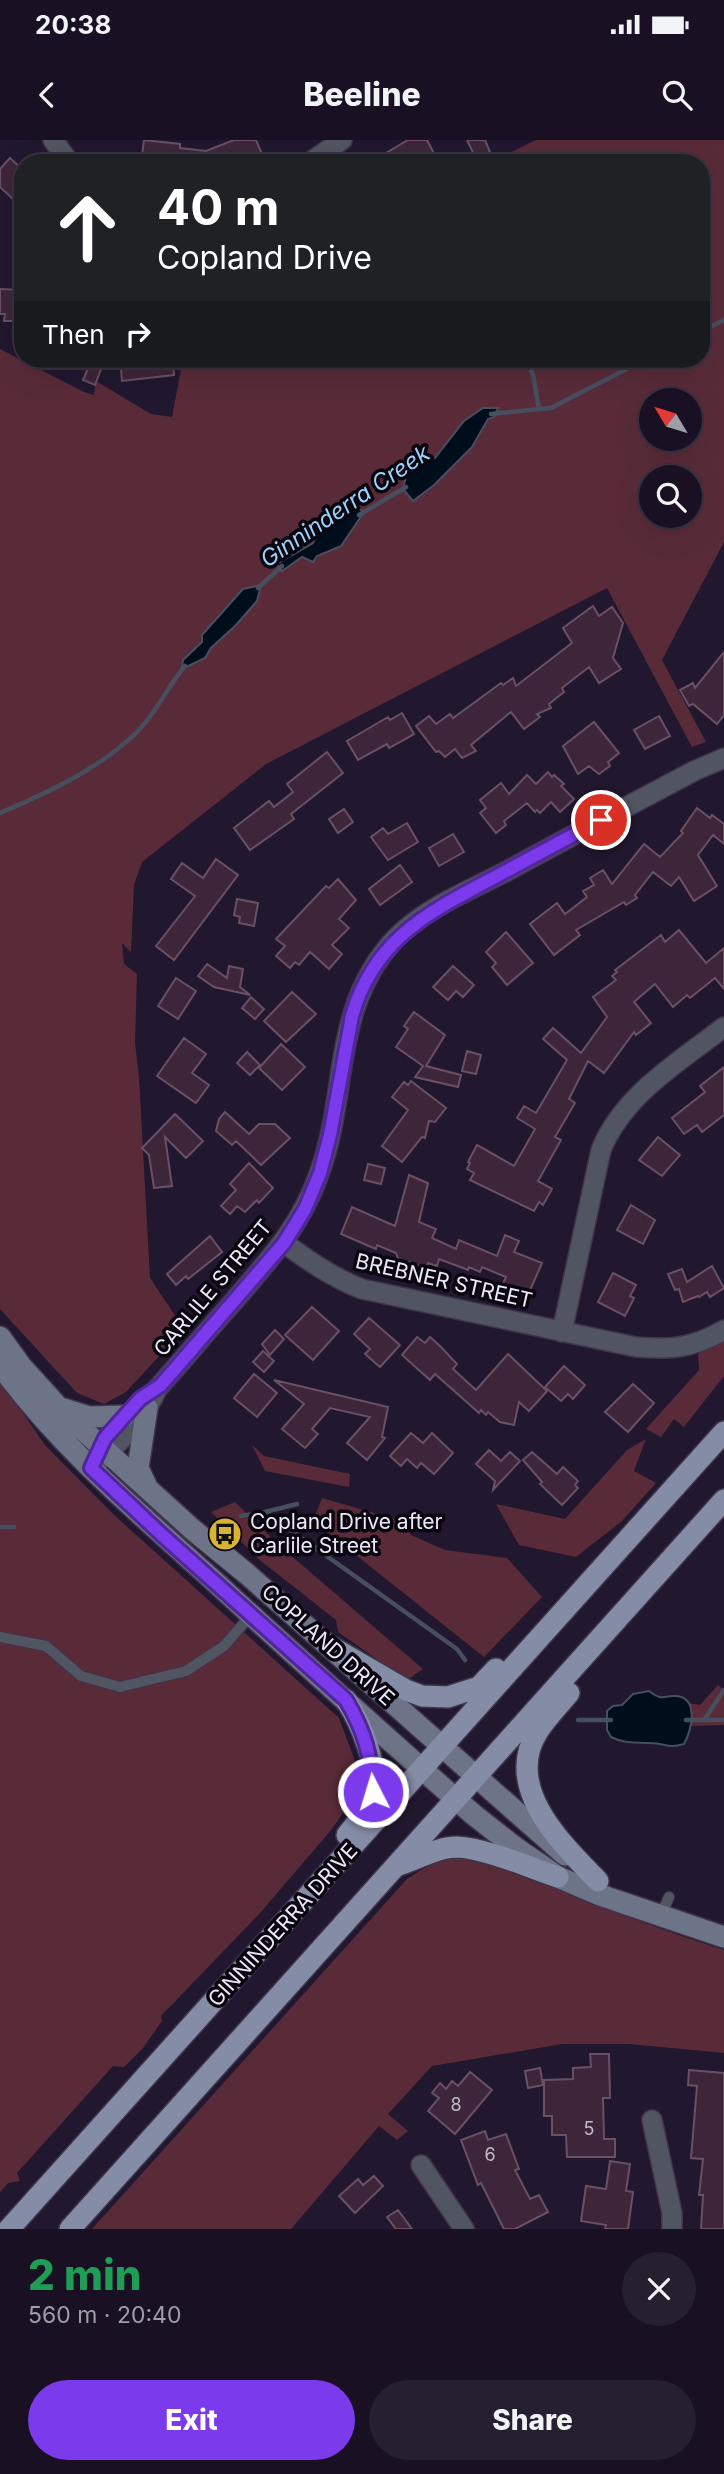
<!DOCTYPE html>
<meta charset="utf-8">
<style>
body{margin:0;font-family:Inter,sans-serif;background:#261f30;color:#f1f3f6;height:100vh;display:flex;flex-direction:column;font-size:26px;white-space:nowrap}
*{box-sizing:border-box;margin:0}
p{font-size:23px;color:#9f9da6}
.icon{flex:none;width:38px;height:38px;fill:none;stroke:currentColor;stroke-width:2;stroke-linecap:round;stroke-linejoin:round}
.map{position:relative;height:2089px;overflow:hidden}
.panel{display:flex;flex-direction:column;background:#191123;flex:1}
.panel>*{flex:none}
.guide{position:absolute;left:14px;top:14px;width:696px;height:214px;border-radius:28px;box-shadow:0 7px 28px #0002,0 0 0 2px #373141;background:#202124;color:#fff;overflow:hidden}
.needle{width:46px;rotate:308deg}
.fabs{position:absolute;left:639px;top:248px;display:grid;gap:14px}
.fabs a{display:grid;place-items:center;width:63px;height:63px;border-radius:50%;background:#191123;box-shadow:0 7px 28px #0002,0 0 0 2px #373141;font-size:35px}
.pin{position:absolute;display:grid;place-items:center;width:60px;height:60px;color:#fff;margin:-30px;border:4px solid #fff;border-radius:50%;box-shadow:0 2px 7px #0007}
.me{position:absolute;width:77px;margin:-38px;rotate:355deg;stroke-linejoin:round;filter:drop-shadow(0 0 5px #0008)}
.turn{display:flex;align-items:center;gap:24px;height:147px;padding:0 28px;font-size:32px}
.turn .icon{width:91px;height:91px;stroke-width:2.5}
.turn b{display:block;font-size:49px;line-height:60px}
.then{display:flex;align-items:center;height:66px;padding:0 28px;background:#0003;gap:14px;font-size:26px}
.round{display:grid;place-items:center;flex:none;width:74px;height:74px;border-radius:37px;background:#261f30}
.headline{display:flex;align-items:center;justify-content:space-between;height:119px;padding:0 28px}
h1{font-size:42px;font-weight:800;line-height:52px;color:#1e9e55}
.action{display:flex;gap:14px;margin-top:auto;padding:14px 28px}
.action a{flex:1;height:80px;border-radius:42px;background:#7c3aed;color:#fff;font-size:28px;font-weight:800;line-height:80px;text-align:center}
.action a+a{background:#261f30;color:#f1f3f6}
.status{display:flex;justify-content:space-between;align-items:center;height:49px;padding:0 35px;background:#191123;direction:ltr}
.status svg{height:19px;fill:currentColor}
header{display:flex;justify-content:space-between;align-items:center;height:91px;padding:0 28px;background:#191123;font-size:32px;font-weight:800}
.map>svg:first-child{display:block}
</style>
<div class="status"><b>20:38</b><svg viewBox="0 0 49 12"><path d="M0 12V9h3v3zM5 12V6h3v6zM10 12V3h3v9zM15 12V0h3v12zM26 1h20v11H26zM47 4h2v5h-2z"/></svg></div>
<header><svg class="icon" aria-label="back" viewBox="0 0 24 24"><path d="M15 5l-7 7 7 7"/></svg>Beeline<svg class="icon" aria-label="search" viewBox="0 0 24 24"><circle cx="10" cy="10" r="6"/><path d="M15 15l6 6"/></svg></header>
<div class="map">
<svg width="724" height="2089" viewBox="0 0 724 2089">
<rect width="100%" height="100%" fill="#21172f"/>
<path fill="#592b39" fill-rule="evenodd" d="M536,0H724V402L662,520L706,602L692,607L607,448L266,624L142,722L134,745L131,812L122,803L124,824L137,834L135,903L139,937L150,1138L184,1189L126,1252L104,1264L77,1253L0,1169V209L84,252L94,255L96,241L151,274L172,277L183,219H702V23H489ZM651,261H690V299H651ZM651,338H690V376H651Z
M724,1199V1236L684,1287L674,1279L661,1297L646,1289L699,1230L698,1214Z
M0,1240L45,1305L113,1374L339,1578L355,1621L356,1654L332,1689L260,1773L161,1876L162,1881L143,1908L124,1927L113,1926L17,2033L20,2041L8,2043L0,2052Z
M646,1299L634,1331L656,1343L622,1381L576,1417L519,1405L496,1364L565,1379L627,1310Z
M252,1305L264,1316L350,1334L349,1347L265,1331Z
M322,1358L402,1381L411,1395L445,1410L507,1418L542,1457L484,1517L313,1381Z
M235,1362L281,1407L423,1529L407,1540L338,1492L336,1480L261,1421L211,1372Z
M718,1545L724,1550V1585L691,1586L692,1570L688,1563L700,1565Z
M473,1715C506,1726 536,1740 567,1753C619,1774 671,1793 724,1810V1913L629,1904H562L432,1926L388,1974L408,1991L397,2000L379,1986L291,2089H92L407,1739L443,1716Z"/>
<path fill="#000e1c" stroke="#474f5e" stroke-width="2" d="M483,268H498L494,277L488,279L472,307L434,345L413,361L403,349L407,332L435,318L464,281Z
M358,368L364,372L341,406L317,416L313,422L302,417L282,431L277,424L313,403L320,387L332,382L340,371Z
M261,445L257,461L236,485L211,508L205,518L182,529L183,520L202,502V495L243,449Z
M649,1551C663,1562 663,1555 676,1556C700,1558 691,1591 684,1604C667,1609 666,1603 650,1603C635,1602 625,1604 611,1597L607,1590V1571L613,1566L622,1565L633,1554Z"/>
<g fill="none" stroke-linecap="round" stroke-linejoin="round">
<path stroke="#474f5e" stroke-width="4.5" d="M702,191L724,180
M527,219L533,235L539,269
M491,274L551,268L646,219
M359,375L406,347
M258,448L282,426
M0,673C47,653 99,629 136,593C156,574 167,547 185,526
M265,1372L297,1364
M241,1376L265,1372L457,1509L465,1520
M0,1387H14
M578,1580H611
M686,1580H724
M704,1580L724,1550"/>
</g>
<path fill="#3d2639" stroke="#695065" stroke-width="2" d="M144,0L180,4V8L206,11L234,0H256L262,14L238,23H141Z
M408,0H427L439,23H369Z
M467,0H485L490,12L476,19Z
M10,18L23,30V54L16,62L0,47V29Z
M0,149L23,150V181H4L5,174H0Z
M92,219H105L95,245L83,240Z
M120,219H173L174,235L122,241Z
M593,466L599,476L612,467L623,483L613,518L621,529L599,543L589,527L562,548L564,552L549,564L551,568L537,574L540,577L524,589L511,572L471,605L476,611L462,618L455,609L445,617L439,611L436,612L416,586L429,576L436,584L450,574L453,578L501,543L503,545L513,538L516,546L572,503L563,488Z
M724,512V575L717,584L693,564L689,566L680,550L693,543L695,548Z
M402,573L414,594L389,608L387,604L358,620L347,601L388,577L390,580Z
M659,576L670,596L645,609L634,590Z
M594,582L619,613L608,622L610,626L599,634L589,626L578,634L563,606Z
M327,612L343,633L291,674L294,679L250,710L234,688L269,661L274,667L293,652L287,644Z
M548,632L552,637L554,635L564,644L561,646L574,659L560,672L551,662L540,673L537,670L535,672L527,663L504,681L506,685L496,693L480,673L486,668L480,660L501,643L509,654L527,635L536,644Z
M697,668L710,678L712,675L724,684V704L713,695L698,715L717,746L694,761L679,737L671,746L653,732L635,755L637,758L626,765L624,762L576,790L580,795L554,815L530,784L557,763L565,774L587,757L583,751L594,745L590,738L603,730L612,744L644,704L660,717L683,693L681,691Z
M344,669L353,682L338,693L329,679Z
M407,683L418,702L388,720L371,697L383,688L388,694Z
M453,694L464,712L439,726L429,708Z
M216,719L238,735L174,820L156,806L195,756L171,739L182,723L203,738Z
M400,725L412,742L380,765L369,749Z
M338,739L356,760L339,779L349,788L332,805L342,814L329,829L310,812L299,825L295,822L290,828L276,816L285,806L276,799L326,746L329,748Z
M237,759L258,763L254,786L239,783L240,777L234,775Z
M679,790L706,823L724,808V849L715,838L690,858L687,855L673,867L655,844L634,862L651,883L636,895L634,892L604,933L588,921L569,959L575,963L555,997L561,1000L538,1041L552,1049L543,1065L539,1062L534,1071L470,1040L474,1033L467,1029L470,1023L468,1022L477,1005L514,1026L535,989L517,978L524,966L536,973L567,920L543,899L553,888L581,913L607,877L593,857L616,840L612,836L617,832L615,830L661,795L665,802Z
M506,792L533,823L507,845L492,827L496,823L486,812Z
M207,824L227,838L229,826L243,829L240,847L250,855L214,847L198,836Z
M453,826L474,845L463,857L456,851L448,860L433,847Z
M176,838L196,851L178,879L158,866Z
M292,852L316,874L286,902L264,881Z
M251,857L264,869L255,879L242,868Z
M414,872L445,895L426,926L461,935L458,947L415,937L423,926L396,907L408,889L404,886Z
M184,898L206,914L192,933L209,945L196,963L157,936Z
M281,904L305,927L282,950L259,928Z
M467,911L481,915L476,934L462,931Z
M247,912L260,925L250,935L237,923Z
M724,927V975L702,992L697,985L684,994L672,978L705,952L700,946Z
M411,941L446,968L435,982L429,981L425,998L422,997L402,1022L382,1006L408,970L392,957L404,942L408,945Z
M225,972L249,994L259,984H275L290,998L261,1025L236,1001L232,1005L216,991L219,979Z
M175,974L203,1001L186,1018L165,997L172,1046L154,1048L149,1015L142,1008Z
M658,997L680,1015L662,1036L639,1020Z
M249,1023L273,1048L259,1063L257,1060L245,1072L237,1066L230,1074L221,1066L236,1050L230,1044Z
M368,1024L385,1028L381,1044L364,1040Z
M409,1035L428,1043L419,1082L436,1089L432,1098L456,1109L459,1100L497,1116L505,1095L519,1101L514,1112L542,1123L527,1157L502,1146L506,1137L482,1127L480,1132L469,1127L468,1130L439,1119L437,1126L428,1123L426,1129L410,1122L401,1126L396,1113L377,1105L376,1109L341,1094L352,1067L395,1086Z
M631,1065L655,1080L643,1104L617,1090Z
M210,1096L222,1112L188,1139L186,1136L176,1145L167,1134Z
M712,1126L724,1148L710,1157L707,1152L699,1157L698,1156L683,1162L679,1149L675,1150L668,1134L682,1129L687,1142Z
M613,1133L636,1145L630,1156L634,1158L625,1176L598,1162Z
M312,1167L339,1191L313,1220L285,1195Z
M369,1178L400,1205L380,1227L365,1214L370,1209L354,1194Z
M275,1190L284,1199L270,1215L262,1204Z
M417,1197L425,1203L430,1197L441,1207L457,1224L453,1229L476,1250L508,1214L547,1251L529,1271L519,1262L514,1285L500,1282L488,1272L486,1275L481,1270L479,1273L435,1234L430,1240L402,1215Z
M263,1211L274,1221L264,1232L253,1222Z
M564,1226L585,1245L573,1259L568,1254L561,1261L545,1247Z
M254,1234L277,1253L257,1277L234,1258Z
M274,1240L388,1267L382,1297L385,1298L367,1320L347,1303L370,1277L330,1268L312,1289L318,1294L305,1308L282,1289L304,1264Z
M633,1244L654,1263L628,1292L605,1272Z
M411,1293L423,1303L432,1293L453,1313L434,1334L421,1323L417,1328L407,1319L401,1326L390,1316Z
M489,1310L501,1321L510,1312L520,1321L493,1350L495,1341L476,1324Z
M532,1312L557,1334L563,1327L578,1341L575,1345L578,1348L562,1365L540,1344L542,1342L523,1320Z
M590,1914H609L610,1958H603L604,1999H615V2017H567L566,1995H552V1976H544V1940L573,1939V1928L591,1927Z
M540,1928L543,1945L528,1948L525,1931Z
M689,1930L724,1933V2089H701L703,2055H699L703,2019L691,2018L697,1946L688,1945Z
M470,1932L492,1950L455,1994L428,1971L439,1958L432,1953L440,1943L446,1949L452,1941L458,1946Z
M485,1991L488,2000L506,1994L519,2029L515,2030L530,2059L539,2055L548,2072L515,2089H504L481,2043L478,2045L461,2000Z
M610,2021L630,2024L626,2051L633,2052L628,2089H605L606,2085L581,2081L586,2046L606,2049Z
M374,2036L383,2046L355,2073L339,2056L358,2039L363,2045Z
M398,2070L412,2089H396L387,2077Z"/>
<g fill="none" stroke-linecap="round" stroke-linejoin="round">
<defs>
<path id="lane" d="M0,1497L46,1506L81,1536L120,1547L186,1531L224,1506L251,1475
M661,1775L669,1757"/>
<path id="street" d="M53,0L70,23
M309,23L342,0
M284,1103C309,1121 333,1138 362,1149L636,1207C671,1210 693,1208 724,1190
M562,1192L601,1010C623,955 679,922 724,887
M91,1328C116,1306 144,1280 157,1249C183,1220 208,1190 234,1161C269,1120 301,1086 319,1034C349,953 331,869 394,800C424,768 469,751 507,731C569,697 632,664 694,631L724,618
M652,1980L672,2073V2089
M421,2025L464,2089"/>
<path id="secondary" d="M0,1197L21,1226L61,1270L192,1389L247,1434L565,1715
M0,1225C60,1307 138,1372 213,1440C299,1519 386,1598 474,1675L516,1708L558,1737L600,1755L724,1797
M64,1269L89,1277L124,1276
M147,1347L138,1328L147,1268"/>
<path id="primary" d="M325,1503L406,1550L422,1556L448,1557L479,1547L496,1529
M569,1553C559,1565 547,1577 538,1591C502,1647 562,1704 598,1741
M346,1560C361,1584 379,1625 372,1653C368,1670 357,1683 347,1695
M399,1725C417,1719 438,1707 457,1707C484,1708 531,1728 558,1737
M9,2089L724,1292
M70,2089L724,1360"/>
</defs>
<use href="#lane" stroke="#3e344b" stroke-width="12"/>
<use href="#street" stroke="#3e344b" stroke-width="22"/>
<use href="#secondary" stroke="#3e344b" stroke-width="24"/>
<use href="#primary" stroke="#3e344b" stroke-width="24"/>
<use href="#lane" stroke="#515561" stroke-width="10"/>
<use href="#street" stroke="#515561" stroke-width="19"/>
<use href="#secondary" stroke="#6e7488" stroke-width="21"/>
<use href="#primary" stroke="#858ca5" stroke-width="21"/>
</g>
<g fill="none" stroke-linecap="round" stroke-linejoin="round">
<defs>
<path id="route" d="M373,1652C371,1615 365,1592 346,1560L162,1395L91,1328L105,1298L140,1259L161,1245L284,1103L305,1069L320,1033L330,995L352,876C374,798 431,771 497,736C532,717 566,699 601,680"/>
</defs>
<use href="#route" stroke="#51269a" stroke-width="18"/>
<use href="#route" stroke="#7c3aed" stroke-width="12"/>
</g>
<defs>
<symbol id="bus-disc" viewBox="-11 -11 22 22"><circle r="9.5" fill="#d9b334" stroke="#09060f"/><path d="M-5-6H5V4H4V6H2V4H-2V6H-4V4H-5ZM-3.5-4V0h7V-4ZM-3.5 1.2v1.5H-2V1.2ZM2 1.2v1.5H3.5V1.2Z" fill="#111"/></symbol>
</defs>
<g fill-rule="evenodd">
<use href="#bus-disc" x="206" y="1375" width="38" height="38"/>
</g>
<g text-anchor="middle" stroke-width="7" stroke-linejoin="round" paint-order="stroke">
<g font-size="18" fill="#c1b8c8">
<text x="456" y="1971">8</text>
<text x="589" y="1995">5</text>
<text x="490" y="2021">6</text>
</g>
<g font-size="21" fill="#ede8f8" stroke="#09060f">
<text transform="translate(444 1141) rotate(13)" y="7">BREBNER STREET</text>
<text transform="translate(213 1148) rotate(-50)" y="7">CARLILE STREET</text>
<text transform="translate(328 1505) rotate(42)" y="7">COPLAND DRIVE</text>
<text transform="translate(283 1785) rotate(-48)" y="7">GINNINDERRA DRIVE</text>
</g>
<g font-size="21" fill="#ede8f8" stroke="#09060f" text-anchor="start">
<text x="250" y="1389">Copland Drive after<tspan x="250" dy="24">Carlile Street</tspan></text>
</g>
<g font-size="23" font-style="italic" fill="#9cd2fc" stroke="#09060f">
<text transform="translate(345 366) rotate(-34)" y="8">Ginninderra Creek</text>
</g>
</g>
</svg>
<div class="fabs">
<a><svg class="needle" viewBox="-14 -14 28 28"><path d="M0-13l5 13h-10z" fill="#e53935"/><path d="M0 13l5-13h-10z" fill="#9f9da6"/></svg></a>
<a><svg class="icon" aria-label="search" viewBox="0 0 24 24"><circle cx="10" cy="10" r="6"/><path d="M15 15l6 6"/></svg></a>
</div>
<div class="pin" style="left:601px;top:680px;background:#d93025"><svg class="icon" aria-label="arrive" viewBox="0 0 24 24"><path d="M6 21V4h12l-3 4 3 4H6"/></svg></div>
<svg class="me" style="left:373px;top:1652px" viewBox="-20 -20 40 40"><circle r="17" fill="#7c3aed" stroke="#fff" stroke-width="3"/><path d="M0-11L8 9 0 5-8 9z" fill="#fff"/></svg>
<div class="guide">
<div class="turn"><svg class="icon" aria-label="ahead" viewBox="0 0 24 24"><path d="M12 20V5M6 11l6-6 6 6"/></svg><div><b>40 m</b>Copland Drive</div></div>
<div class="then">Then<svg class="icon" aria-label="right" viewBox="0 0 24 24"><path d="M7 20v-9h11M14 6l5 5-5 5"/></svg></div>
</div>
</div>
<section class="panel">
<div class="headline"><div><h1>2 min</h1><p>560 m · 20:40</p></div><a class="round"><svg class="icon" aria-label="close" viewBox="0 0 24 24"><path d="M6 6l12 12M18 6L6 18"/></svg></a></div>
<div class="action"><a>Exit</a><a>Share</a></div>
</section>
